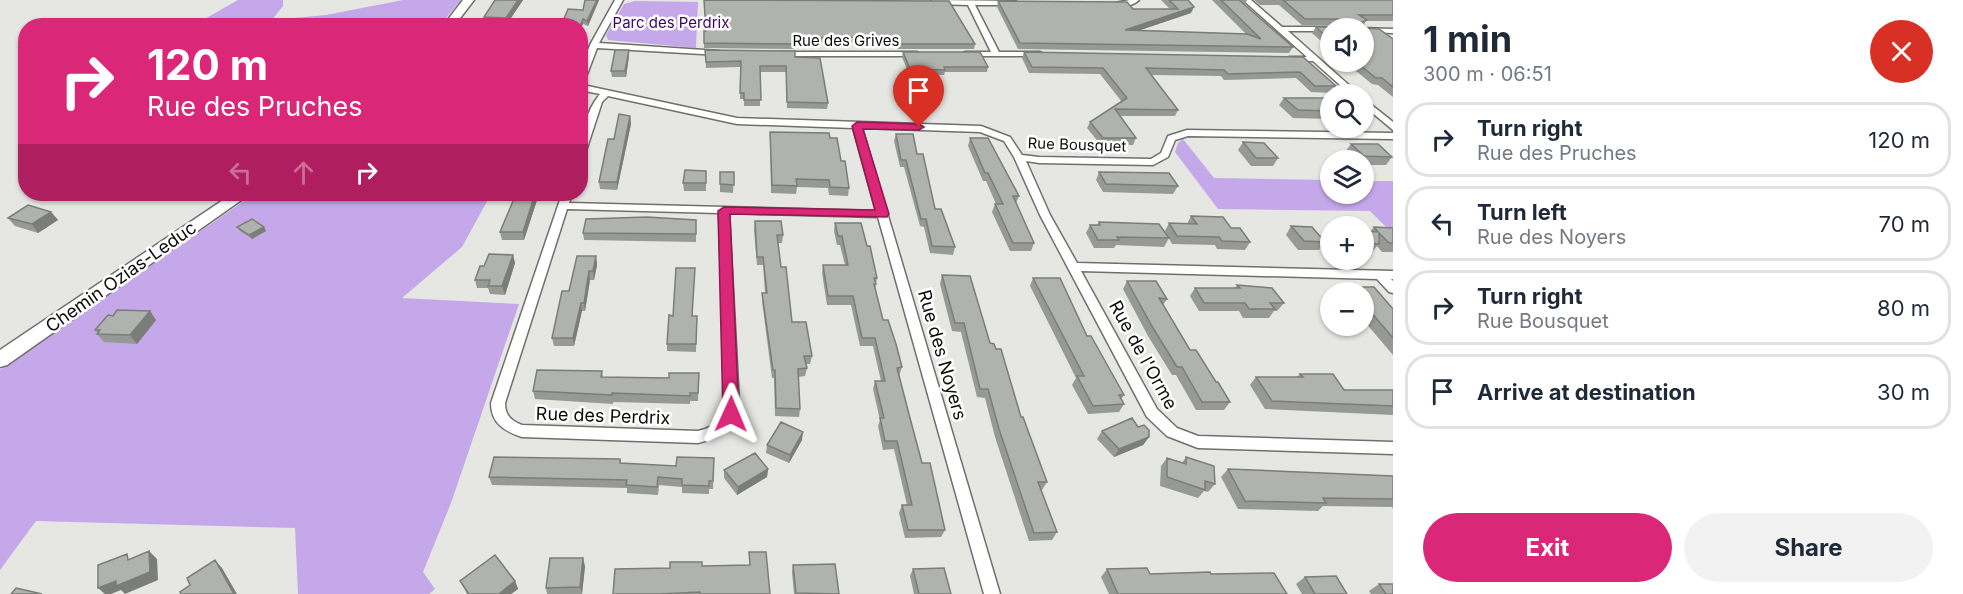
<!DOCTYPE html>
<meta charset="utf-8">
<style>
body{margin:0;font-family:Inter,sans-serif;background:#f2f2f3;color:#1f2937;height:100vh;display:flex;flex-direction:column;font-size:22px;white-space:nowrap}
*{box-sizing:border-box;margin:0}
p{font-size:20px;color:#747a83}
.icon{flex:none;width:33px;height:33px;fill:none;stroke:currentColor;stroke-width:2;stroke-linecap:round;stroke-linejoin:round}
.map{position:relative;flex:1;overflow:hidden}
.sheet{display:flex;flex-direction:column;background:#fff;width:570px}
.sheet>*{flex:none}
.banner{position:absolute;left:18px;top:18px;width:570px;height:183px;border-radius:24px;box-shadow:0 2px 4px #0004;background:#db2777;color:#fff;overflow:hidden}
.buttons{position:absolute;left:1320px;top:18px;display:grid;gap:12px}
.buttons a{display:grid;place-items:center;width:54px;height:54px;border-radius:50%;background:#fff;box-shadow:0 2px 4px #0004;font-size:30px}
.pin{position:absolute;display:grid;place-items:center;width:51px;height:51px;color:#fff;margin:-62px -26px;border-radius:50% 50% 50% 0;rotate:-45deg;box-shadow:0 0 6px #0007}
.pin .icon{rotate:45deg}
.me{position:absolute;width:66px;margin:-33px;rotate:1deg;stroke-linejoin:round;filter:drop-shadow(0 0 4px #0008)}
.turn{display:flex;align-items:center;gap:21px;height:126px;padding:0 30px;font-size:27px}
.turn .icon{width:78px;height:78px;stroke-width:2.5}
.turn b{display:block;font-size:42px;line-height:51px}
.lanes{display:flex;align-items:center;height:57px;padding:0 30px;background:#0003;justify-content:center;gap:30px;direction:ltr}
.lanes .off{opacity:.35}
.round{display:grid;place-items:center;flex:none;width:63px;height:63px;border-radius:32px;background:#f2f2f3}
.head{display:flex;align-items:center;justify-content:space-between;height:102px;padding:0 30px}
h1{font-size:36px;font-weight:700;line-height:45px}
.primary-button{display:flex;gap:12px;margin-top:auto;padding:12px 30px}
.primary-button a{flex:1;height:69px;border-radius:36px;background:#db2777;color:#fff;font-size:24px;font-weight:700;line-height:69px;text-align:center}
.primary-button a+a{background:#f2f2f3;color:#1f2937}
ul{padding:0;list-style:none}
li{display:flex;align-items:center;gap:18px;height:75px;margin:0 12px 9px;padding:0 18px;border:3px solid #e0e1e3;border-radius:24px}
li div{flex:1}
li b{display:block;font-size:22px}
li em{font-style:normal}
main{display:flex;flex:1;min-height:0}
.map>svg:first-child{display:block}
</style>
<main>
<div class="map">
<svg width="1393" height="594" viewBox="0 0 1393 594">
<rect width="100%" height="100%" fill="#e6e7e2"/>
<path fill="#c5a8ea" d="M238,0H283V6L272,20L326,15L403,0H461L440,25H194Z
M635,1L698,2L696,48L608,40L606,35L624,4Z
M1183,139L1214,178L1330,180V194H1364V181H1393V234L1370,211L1218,209L1175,152L1178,143Z
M254,194H491L462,247L402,298L519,304L451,503L423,572L435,589L429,594H298L295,528L36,521L0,570V370Z"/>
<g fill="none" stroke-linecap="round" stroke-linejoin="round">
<defs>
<path id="street" d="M615,0H623L599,43L719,51L723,53L719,55L597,48L583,85L737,118L981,126L1010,137L1022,155L1039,157L1151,159L1161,153L1168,136L1187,130L1393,133V139L1188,136L1175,140L1168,157L1153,165L1039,163L1026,161L1050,215L1077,263L1393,271V279H1391L1393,281V293L1389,292L1377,279L1081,271L1157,409L1177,428L1198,436L1393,442V454L1198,448L1167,436L1147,417L1040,215L1014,157L1004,141L980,132L862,128L1000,594H984L878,217L729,213L739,403C737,427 720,438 698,443L522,437C504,431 491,423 491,403L562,194H572L569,203L876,211L853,128L737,124L608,96L602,102L585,154L580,157C580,136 586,111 600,94L580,90V71L590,45ZM567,209L719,213L725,403C723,419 714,428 698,431L522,425C511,421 505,415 505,403Z
M933,0L1016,1L1017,3L1013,5H975L999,52H1040L1044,54L1040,56H962L961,54L965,52H991L968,5L934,4L930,2Z
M1130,0H1139C1131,7 1119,9 1110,4Z
M1243,0H1251L1282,27H1333L1330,31H1288L1359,94H1350L1313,61H1286L1285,59L1289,57H1307Z
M1361,28L1393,29V33L1364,32V28Z
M776,52H917L921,54L917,56H779L775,54Z
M1364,99L1393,122V130L1364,106Z"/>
<path id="secondary" d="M463,0H474L454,26H443Z
M232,194H250L7,365L0,367V350Z"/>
</defs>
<use href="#street" stroke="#6f706c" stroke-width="3"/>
<use href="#secondary" stroke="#6f706c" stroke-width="3"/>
<use href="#street" fill="#fff" fill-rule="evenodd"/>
<use href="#secondary" fill="#fff" fill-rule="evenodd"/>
</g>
<path fill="#979995" d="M495,0H523L507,24H485L484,17Z
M585,0H599L588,26L583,24L580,30L583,10Z
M704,0L975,44L974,49H898L895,42L795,43L794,49L704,48V31H706Z
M1161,0H1188L1191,13L1140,30L1246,34L1212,0H1247L1245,5L1293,47L1289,53L1018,49L997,7L998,1L1133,9H1170Z
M1254,0H1393V21H1366L1364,24L1366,28L1393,39V97L1378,85L1372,84L1345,62H1364L1330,28V49L1312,33L1316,27H1333L1335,25H1302L1279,5H1260Z
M705,50L795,57L828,103L827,109L787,108L786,72H760V106H744V99H740V67L706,68Z
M903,52L988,67L987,72H945L944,75L909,74L902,57Z
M1024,52L1303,57L1336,86L1332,93L1311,92L1296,78L1224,80L1221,76L1151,75L1178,110L1175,116H1120L1136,138L1133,145L1100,144L1087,128L1090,122L1122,102L1100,74L1029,73L1022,58Z
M629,56L626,77H612L611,71Z
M1284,98H1330V119L1293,118L1279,105Z
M630,116L631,124L617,190L600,189L599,182L614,139Z
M770,132L830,138L841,161L849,188L848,196L829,195L828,188L797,187L796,194L771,193Z
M896,134L917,154L935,209L955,247L953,255L930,253L924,227L920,226L904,167H900L894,141Z
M970,138L1019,196L1016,203L1034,243L1031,251H1010L992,212L995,204H996L986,181H983L968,146Z
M1243,142L1278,158L1273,166H1251L1238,150Z
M1351,144L1392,157L1386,165H1364V160H1354L1345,152Z
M706,171V191H684L683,183Z
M720,172H734L733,193L720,192Z
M1099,172L1178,186L1173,194L1103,192L1096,180Z
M516,194H539L524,240H502L500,232Z
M51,212L58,220L38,233L15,226L8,218Z
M1191,216L1231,228L1250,242L1245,250L1217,249L1215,245L1172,244L1165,231L1169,223L1187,224Z
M696,220V242L584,240L583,233Z
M755,221L783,235L782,243H778L781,267L792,322L812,356L810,364H806L807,368L805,376L798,377L800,409L799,417L775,416L774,378H772L762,301V293H765L763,265H757L754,230Z
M1099,222L1169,238L1164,247L1116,245L1114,248H1094L1086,233L1090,225H1097Z
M835,223L867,246L877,278L875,289L883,320L902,367L899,376L922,463L945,530L941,537L905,538L899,513L902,505H907L894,449L883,450L878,426L880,420L873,389L875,381H881L873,346H860L851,305H827L822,273L823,265H845L840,245H837L834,231Z
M1291,226L1325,242L1319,250H1298L1286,235Z
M237,227L266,231L252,239L240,231Z
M1374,227L1393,228V252H1382L1377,246L1372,252H1364V231L1370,232Z
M513,255L515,263L505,295L490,294L488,288H477L475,280L484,266Z
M596,256L597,265L594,280H590L585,311H582L574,346H554L552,338L569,291Z
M942,275L990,343L1021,417L1047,482L1042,490H1041L1057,532L1052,540L1029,541L995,437L985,398L977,397L961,332L952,331L940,284Z
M1033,278L1087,336L1124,395L1121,399L1124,404L1119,412L1088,414L1072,385L1076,378L1030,286Z
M1127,281L1167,299L1163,305L1190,350L1216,382L1230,402L1224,410H1196L1176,375H1172L1148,336L1123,289Z
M1237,285L1284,303L1277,311H1274L1269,318H1243L1239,311H1199L1190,296L1195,288H1235Z
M1349,287H1374L1393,309V355L1364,321V292H1344Z
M150,311L156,320L137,344L104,342L97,334L98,333L95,330Z
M693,316H697L696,352L667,351V344Z
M602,371L603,377L669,378L699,373L698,401H690V404L613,402V404L535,399L533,391Z
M1300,374L1393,406V415L1265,409L1250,385L1256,377H1297Z
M1102,431L1149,437L1143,445L1114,457L1097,439Z
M802,440L789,463L766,453L767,445Z
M1186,457L1215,484L1208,492L1204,491L1198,498L1160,486L1161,466L1167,458L1182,463Z
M714,458L713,489H709V494L682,493V487L659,485L658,495L627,493V488L492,485L489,477L620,459L621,463L676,466Z
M768,469L767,477L737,495L724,478V470Z
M1228,469L1393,476V509L1392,507L1323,506L1318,511L1238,509L1221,477Z
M749,552L770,594H613L670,568L702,566L749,565Z
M793,565L839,594H794L792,572Z
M585,566L582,594H547L546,588Z
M913,569L951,594H914L910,576Z
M1107,569L1150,574H1211L1287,594H1109L1101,577Z
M1305,577L1347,594H1302L1296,584Z
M460,581H515L518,589L511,594H467Z
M1379,584L1393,594H1371L1369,591Z"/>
<path fill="#7b7d79" d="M518,0H523L507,24L506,18Z
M597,0H599L588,26L587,21Z
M1194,7L1191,13L1123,36L1125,30Z
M583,19V24L580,30V26Z
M629,50V56L626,77L625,71Z
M630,116L631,124L617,190V182Z
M535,194H539L524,240L523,232Z
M51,212L58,220L38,233L32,224Z
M264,227L266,231L252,239L249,235Z
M513,255L515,263L505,295L502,286Z
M596,256L597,265L594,280L593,271Z
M589,271L590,280L585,311L584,303Z
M581,303L582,311L574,346L573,338Z
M150,311L156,320L137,344L130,335Z
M803,432L802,440L789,463L790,455Z
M1149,437L1143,445L1114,457L1119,449Z
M768,469L767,477L737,495L738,487Z
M149,551L157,559L158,580L125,594L121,590L111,594H105L98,588Z
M583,558L585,566L582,594L580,587Z
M215,560L222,568L237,594H234Z
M515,581L518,589L511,594H499Z"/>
<path fill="#b0b2ad" stroke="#7b7d79" stroke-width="1.5" d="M495,0H518L506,18L484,17Z
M585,0H597L587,21L583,19L580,26H561L568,9L583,10Z
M704,0L949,1L975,44H899L896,37L795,38V44L704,43V31H706Z
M1169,0H1188L1194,7L1125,30L1247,34L1261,39L1221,0H1239L1293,47L1020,43L998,1L1127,2L1133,9H1178Z
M1283,0H1393V15H1359L1367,20L1362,22L1366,28L1379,29L1393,39V87L1382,78H1376L1356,62H1364V28H1330V40L1316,27H1334L1338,19H1305Z
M615,50H629L625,71H611Z
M705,50L795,51V57L820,58L828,103L787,102L786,66H760L761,100H744V93H740L741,61L706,62Z
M903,52H980L988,67H944L945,70L910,69Z
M1024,52L1303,57L1336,86H1315L1300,72L1228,74L1224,70L1146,68L1178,110L1115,109L1136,138H1103L1090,122L1127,98L1103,68L1032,67Z
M1284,98H1330V111L1298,110Z
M619,114L630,116L617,182H599L608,139H614Z
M770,132L829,133L830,138H837L841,161H845L849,188L830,187L829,180L796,179L797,186L772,185Z
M896,134H913L917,154H923L935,209H941L955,247L932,246L926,219H921L906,160H901Z
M970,138H988L1019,196H1013L1034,243H1013L995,204H1003L988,173H985Z
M1243,142L1264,143L1278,158H1256Z
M1351,144H1378L1392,157L1364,156Z
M685,170L706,171V183H683Z
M720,172H734V185L720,184Z
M1099,172L1169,173L1178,186L1106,184Z
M516,194H535L523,232H500Z
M28,205L51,212L32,224L8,218Z
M1191,216L1223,217L1231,228H1240L1250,242L1222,241L1219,237L1177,236L1169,223L1197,224Z
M647,217L696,220V234L583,233L586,219Z
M252,219L264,227L249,235L237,227Z
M755,221H781L783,235H777L781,267H786L792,322H806L812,356H804L807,368L798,369L800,409L776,408L775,370H773L762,293H767L763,257H757Z
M1099,222L1159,224L1169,238L1117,237L1119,240H1098L1090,225H1100Z
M835,223H861L867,246H870L877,278H874L876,284H874L883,320H888L896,344L902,367L897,368L910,418L922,463H930L945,530H908L902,505H912L897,441H885L880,418H884L875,381H885L875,338H862L853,296H828L823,265H848L842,236H838Z
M1291,226L1312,227L1325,242L1304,241Z
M1374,227L1393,228V243H1389L1379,233V244L1364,243V231L1378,232Z
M489,254L513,255L502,286H488L490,280H475L480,266H484Z
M577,256H596L593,271H589L584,303H581L573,338H552L562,291H569Z
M676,268H695L692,316H697L696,344H667L669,315L673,316Z
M942,275L970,276L990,343L994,344L996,349H1001L1021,417H1023L1047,482H1038L1057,532L1034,533L999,429L988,389H980L964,323H955Z
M1033,278H1060L1087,336H1091L1124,395H1119L1124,404L1093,406L1077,376H1084Z
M1127,281H1156L1167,299L1159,298L1190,350H1196L1216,382H1218L1230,402H1202L1182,367H1177L1153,328Z
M1237,285L1272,288L1284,303H1270L1275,309H1249L1245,303H1204L1195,288H1240Z
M1349,287H1374L1393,309V338L1364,304V292H1354Z
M117,310L150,311L130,335L97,334L100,330H95L108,315L113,316Z
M537,370L602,371L601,377L669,378V373H699L698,393H690V396L612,393V395L533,391Z
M1300,374H1333L1344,390H1393V406L1272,401L1256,377H1303Z
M1132,418L1138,427L1144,425L1149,430V437L1119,449L1102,431Z
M781,422L803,432L790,455L767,445Z
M755,453L768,469L738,487L724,470Z
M494,457L620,459V463L676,466L677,457L714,458L713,481H709V486L682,485V479L658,477L657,487L626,485L627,480L489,477Z
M1186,457L1214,466L1215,484L1205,481V490L1167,477V458L1186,464Z
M1228,469L1393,476V499L1323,498L1326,503L1245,501Z
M149,551L150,572L116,586V581L98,588V565L127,554L128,560Z
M749,552H766L770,594H700V592L660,594H613L615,569L670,568V562H702V566L750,565Z
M495,555L515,581L499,594H469L460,581Z
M550,558H583L580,587L546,588Z
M215,560L234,594H181L180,592L190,585L187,578Z
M835,564L839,594L796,593L793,565Z
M944,568L951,594H919L913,569Z
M1147,568L1150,574L1210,572L1211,574L1274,573L1287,594H1118L1107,569Z
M1336,576L1347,594H1315L1305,577Z
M1379,584H1393V594H1386Z
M16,588L42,594H11Z"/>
<path fill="#db2777" stroke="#8e194d" stroke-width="1.5" d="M857,122L919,124L924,127L919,130L863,129L889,214L887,217L730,214L739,414L737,419L731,421L726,419L723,414L718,211L724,207L875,210L852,126Z"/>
<g text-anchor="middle" stroke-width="5" stroke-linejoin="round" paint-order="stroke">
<g font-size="15" fill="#3e0266" stroke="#fff">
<text x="671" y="28">Parc des Perdrix</text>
</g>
<g font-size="15" fill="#0c0d0b" stroke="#fff">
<text x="846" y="46">Rue des Grives</text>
<text transform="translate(1077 145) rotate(2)" y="5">Rue Bousquet</text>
</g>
<g font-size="18" fill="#0c0d0b" stroke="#fff">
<text transform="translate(121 277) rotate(-35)" y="6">Chemin Ozias-Leduc</text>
<text transform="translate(942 355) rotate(74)" y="6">Rue des Noyers</text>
<text transform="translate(1143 355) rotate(61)" y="6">Rue de l'Orme</text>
<text transform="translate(603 416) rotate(2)" y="6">Rue des Perdrix</text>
</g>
</g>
</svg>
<div class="buttons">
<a><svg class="icon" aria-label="sound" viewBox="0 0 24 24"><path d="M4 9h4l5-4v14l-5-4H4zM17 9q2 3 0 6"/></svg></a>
<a><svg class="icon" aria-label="search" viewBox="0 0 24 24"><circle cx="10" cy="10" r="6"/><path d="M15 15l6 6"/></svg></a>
<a><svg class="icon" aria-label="layers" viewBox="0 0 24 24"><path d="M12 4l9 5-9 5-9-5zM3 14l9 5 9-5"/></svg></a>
<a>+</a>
<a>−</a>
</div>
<div class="pin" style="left:919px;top:127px;background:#d93025"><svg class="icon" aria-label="arrive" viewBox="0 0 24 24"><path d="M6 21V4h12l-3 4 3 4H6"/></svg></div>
<svg class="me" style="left:731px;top:414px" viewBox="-20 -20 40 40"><path d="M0-17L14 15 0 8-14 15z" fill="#db2777" stroke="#fff" stroke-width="4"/></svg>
<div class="banner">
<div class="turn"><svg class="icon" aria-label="right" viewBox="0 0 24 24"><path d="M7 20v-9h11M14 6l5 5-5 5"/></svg><div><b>120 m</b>Rue des Pruches</div></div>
<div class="lanes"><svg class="icon off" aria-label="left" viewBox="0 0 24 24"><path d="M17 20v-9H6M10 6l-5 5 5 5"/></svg><svg class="icon off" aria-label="ahead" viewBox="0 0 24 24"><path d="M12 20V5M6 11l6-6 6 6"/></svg><svg class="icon" aria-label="right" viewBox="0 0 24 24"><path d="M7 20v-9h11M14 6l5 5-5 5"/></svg></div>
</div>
</div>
<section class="sheet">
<div class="head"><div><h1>1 min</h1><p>300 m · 06:51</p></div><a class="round" style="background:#d93025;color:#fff"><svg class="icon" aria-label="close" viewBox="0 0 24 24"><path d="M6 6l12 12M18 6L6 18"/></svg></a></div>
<ul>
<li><svg class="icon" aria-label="right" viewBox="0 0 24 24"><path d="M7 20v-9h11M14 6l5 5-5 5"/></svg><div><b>Turn right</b><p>Rue des Pruches</p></div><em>120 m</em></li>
<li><svg class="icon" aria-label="left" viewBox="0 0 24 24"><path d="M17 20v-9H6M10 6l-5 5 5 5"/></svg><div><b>Turn left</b><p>Rue des Noyers</p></div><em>70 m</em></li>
<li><svg class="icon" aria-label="right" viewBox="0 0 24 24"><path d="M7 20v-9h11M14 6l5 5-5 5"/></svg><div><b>Turn right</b><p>Rue Bousquet</p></div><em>80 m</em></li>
<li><svg class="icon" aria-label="arrive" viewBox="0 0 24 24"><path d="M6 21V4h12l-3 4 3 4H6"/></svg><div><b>Arrive at destination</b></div><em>30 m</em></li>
</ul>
<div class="primary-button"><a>Exit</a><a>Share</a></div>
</section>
</main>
